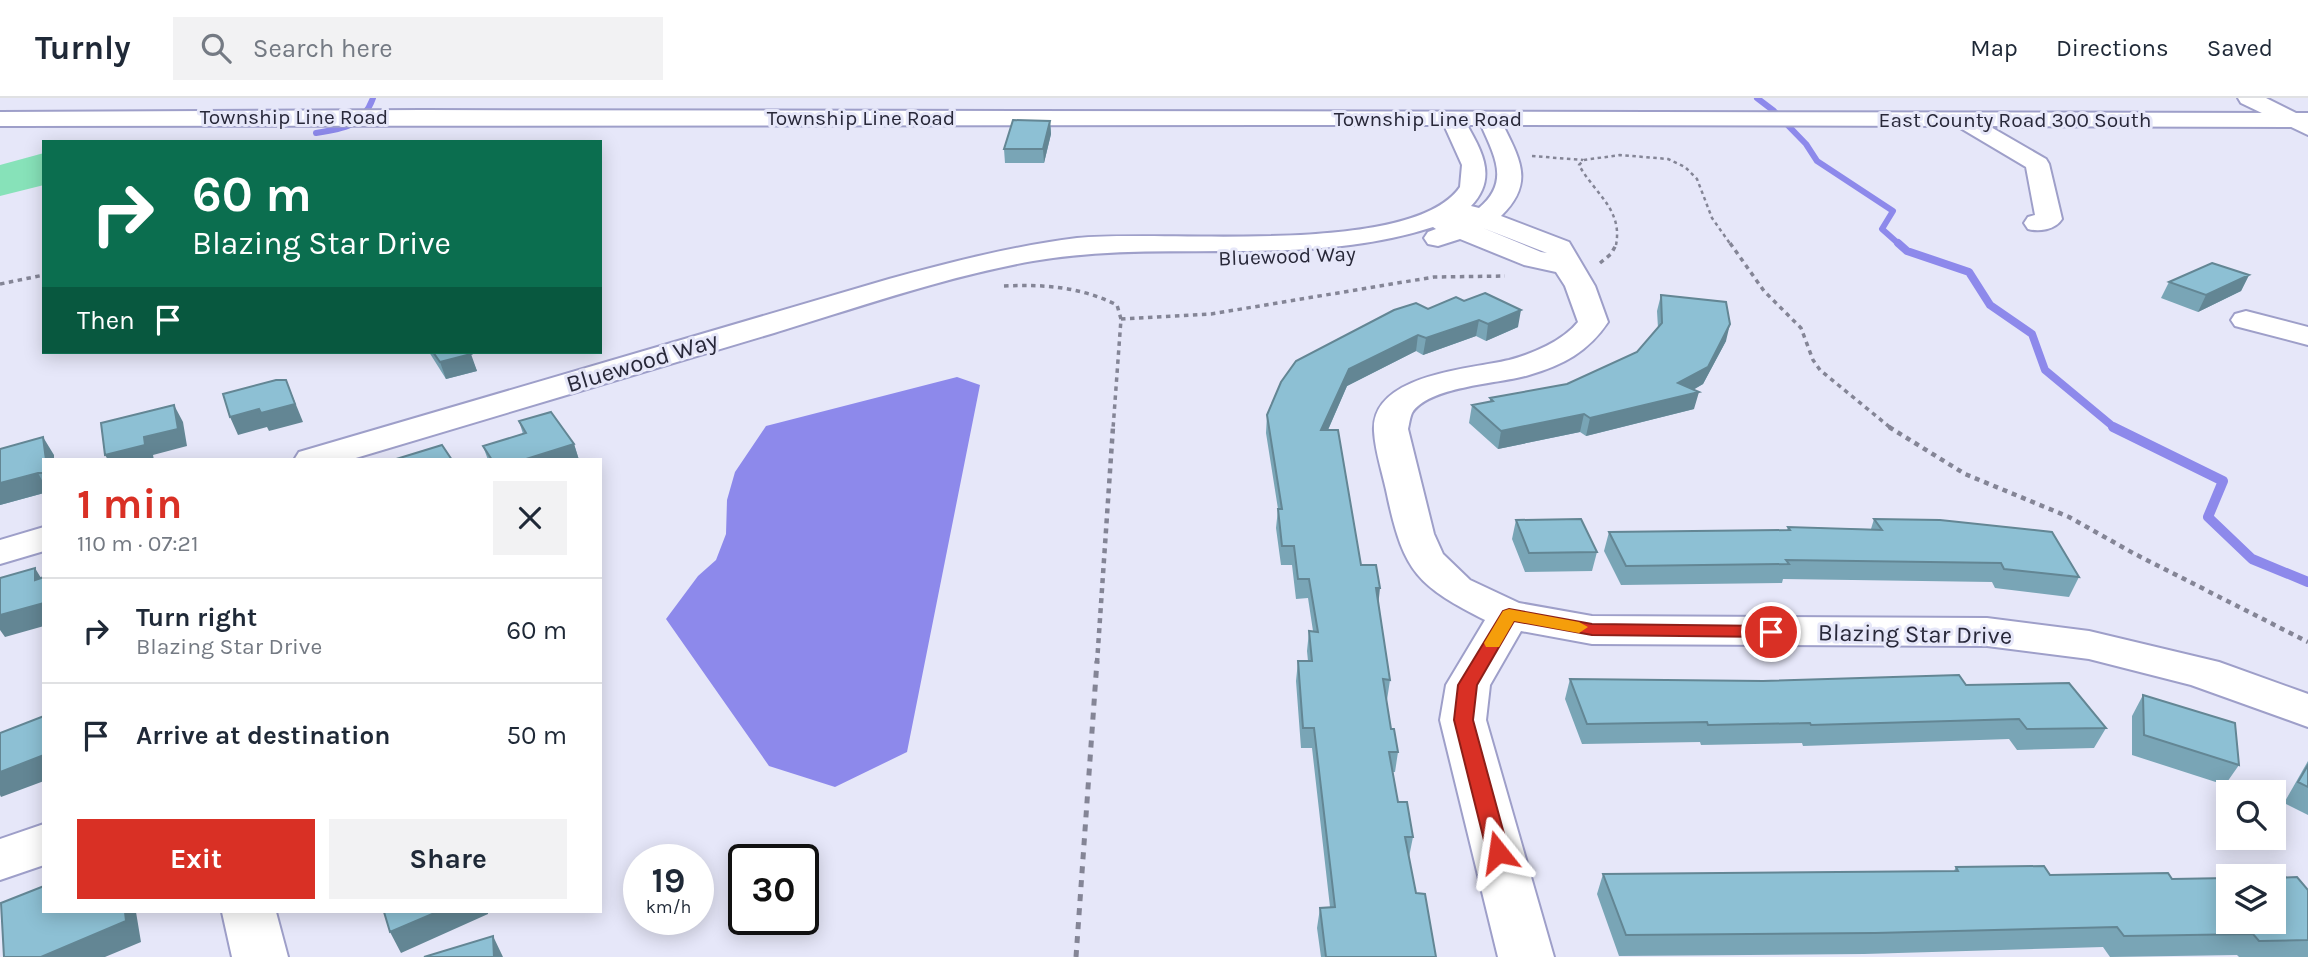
<!DOCTYPE html>
<meta charset="utf-8">
<style>
body{margin:0;font-family:Karla,sans-serif;background:#f2f2f3;color:#1f2937;height:100vh;display:flex;flex-direction:column;font-size:26px;white-space:nowrap}
*{box-sizing:border-box;margin:0}
p{font-size:23px;color:#747a83}
.icon{flex:none;width:38px;height:38px;fill:none;stroke:currentColor;stroke-width:2;stroke-linecap:round;stroke-linejoin:round}
.map{position:relative;flex:1;overflow:hidden}
.details{position:absolute;left:42px;top:360px;width:560px;height:455px;display:flex;flex-direction:column;background:#fff;border-radius:0px;box-shadow:0 4px 18px #0003}
.details>*{flex:none}
.banner{position:absolute;left:42px;top:42px;width:560px;height:214px;border-radius:0px;box-shadow:0 4px 18px #0003;background:#0b6e4f;color:#fff;overflow:hidden}
.buttons{position:absolute;left:2216px;top:682px;display:grid;gap:14px}
.buttons a{display:grid;place-items:center;width:70px;height:70px;border-radius:0px;background:#fff;box-shadow:0 4px 18px #0003;font-size:35px}
.speed{position:absolute;left:623px;top:746px;display:flex;gap:14px;font-size:35px;font-weight:700;text-align:center}
.speed>*{display:grid;place-content:center;width:91px;height:91px;border-radius:50%;background:#fff;box-shadow:0 4px 18px #0003;line-height:1}
.speed small{font-size:18px;font-weight:400}
.speed .limit{border:4px solid #111;border-radius:10px;background:#fff;color:#111}
.pin{position:absolute;display:grid;place-items:center;width:60px;height:60px;color:#fff;margin:-30px;border:4px solid #fff;border-radius:50%;box-shadow:0 2px 7px #0007}
.me{position:absolute;width:77px;margin:-38px;rotate:345deg;stroke-linejoin:round;filter:drop-shadow(0 0 5px #0008)}
.turn{display:flex;align-items:center;gap:24px;height:147px;padding:0 35px;font-size:32px}
.turn .icon{width:91px;height:91px;stroke-width:2.5}
.turn b{display:block;font-size:49px;line-height:60px}
.then{display:flex;align-items:center;height:66px;padding:0 35px;background:#0003;gap:14px;font-size:26px}
.round{display:grid;place-items:center;flex:none;width:74px;height:74px;border-radius:0px;background:#f2f2f3}
.head{display:flex;align-items:center;justify-content:space-between;height:119px;padding:0 35px}
h1{font-size:42px;font-weight:700;line-height:52px;color:#d93025}
.action{display:flex;gap:14px;margin-top:auto;padding:14px 35px}
.action a{flex:1;height:80px;border-radius:0px;background:#d93025;color:#fff;font-size:28px;font-weight:700;line-height:80px;text-align:center}
.action a+a{background:#f2f2f3;color:#1f2937}
ul{padding:0;list-style:none}
li{display:flex;align-items:center;gap:21px;height:105px;padding:0 35px;border-top:2px solid #e0e1e3}
li div{flex:1}
li b{display:block;font-size:26px}
li em{font-style:normal}
header{display:flex;align-items:center;gap:42px;box-sizing:border-box;height:98px;padding:0 35px;background:#fff;border-bottom:2px solid #e0e1e3}
header strong{font-size:33px}
nav{display:flex;gap:38px;margin-inline-start:auto;font-size:24px}
.search{width:490px;height:63px;background:#f2f2f3;display:flex;align-items:center;gap:18px;box-sizing:border-box;padding:0 24px;border-radius:0px;color:#747a83;font-size:26px}
.map>svg:first-child{display:block}
</style>
<header>
<strong>Turnly</strong>
<div class="search"><svg class="icon" aria-label="search" viewBox="0 0 24 24"><circle cx="10" cy="10" r="6"/><path d="M15 15l6 6"/></svg>Search here</div>
<nav><a>Map</a><a>Directions</a><a>Saved</a></nav>
</header>
<div class="map">
<svg width="2308" height="859" viewBox="0 0 2308 859">
<rect width="100%" height="100%" fill="#e6e7f9"/>
<path fill="#87e2b9" d="M44,55V87L0,98V67Z"/>
<path fill="#8d89eb" d="M957,279L980,287L907,654L835,689L769,668L666,521L698,478L716,462L726,436L727,402L735,374L766,328Z"/>
<g fill="none" stroke-linecap="round" stroke-linejoin="round">
<path stroke="#8d89eb" stroke-width="6" d="M1757,0L1774,13L1806,46L1817,63L1893,113L1882,131L1900,147
M316,35C343,31 363,28 373,0"/>
<path stroke="#8d89eb" stroke-width="8" d="M1898,145L1907,153L1969,174L1990,207L2032,236L2045,272L2116,331"/>
<path stroke="#8d89eb" stroke-width="10" d="M2113,329L2223,383L2208,419L2252,461L2308,484"/>
<defs>
<path id="minor" d="M423,12L2308,15V29L1989,28L2046,61L2049,66L2062,121C2055,132 2039,134 2028,131L2024,125L2028,119L2035,117L2026,69L1957,28L1503,27C1521,63 1534,86 1501,118L1569,144L1595,188L1608,224C1588,254 1563,267 1529,277C1500,286 1429,288 1412,315C1410,319 1409,327 1408,331L1434,436L1443,456L1470,482L1519,505L1592,518L1987,520L2089,533L2219,564L2308,596V629L2191,587L2089,561L1987,548L1592,546L1521,533L1490,587L1486,622L1554,859H1498L1440,622L1446,587L1485,522C1418,488 1404,474 1388,401C1384,379 1375,355 1374,333C1371,276 1471,271 1509,262C1532,256 1563,243 1578,224L1565,188L1556,174L1524,167L1460,141L1438,148L1428,146L1424,140L1428,134L1436,131L1433,129C1303,171 1166,140 1033,163C944,179 860,209 774,235C632,277 491,320 349,362H294L299,354L889,181C951,164 1013,148 1077,140C1160,131 1411,160 1460,89L1462,67L1444,27L0,28V14ZM1467,27H1481C1495,59 1510,84 1479,110L1471,108C1497,81 1483,55 1467,27ZM1483,130L1547,155L1541,154Z
M2246,213L2308,229V247L2235,228L2231,222L2235,216Z
M44,429V453L0,466V442Z
M44,726V767L0,782V741Z
M222,814H276L288,859H232Z"/>
<path id="major" d="M2238,0H2266L2308,21V37L2241,5Z"/>
</defs>
<use href="#minor" stroke="#9e9fc9" stroke-width="4"/>
<use href="#major" stroke="#9e9fc9" stroke-width="4"/>
<path stroke="#848596" stroke-width="2.5" stroke-dasharray="3.5 3.5" stroke-linecap="butt" d="M1532,58L1583,62
M1616,147C1623,111 1594,95 1579,67L1584,62L1620,57L1668,61L1685,69L1697,81L1712,120L1731,147"/>
<path stroke="#848596" stroke-width="3.5" stroke-dasharray="4.5 4.5" stroke-linecap="butt" d="M1730,145L1764,193L1801,230L1813,262L1820,272L1892,331
M1600,165L1611,156L1617,145
M0,186L44,177
M1004,188C1044,186 1081,189 1117,207L1121,221L1113,331
M1121,221L1211,216L1434,179L1505,178"/>
<path stroke="#848596" stroke-width="4.5" stroke-dasharray="5 5" stroke-linecap="butt" d="M1889,329L1965,376L2069,419L2133,455L2308,544
M1097,565L1113,329"/>
<path stroke="#848596" stroke-width="5" stroke-dasharray="7 7" stroke-linecap="butt" d="M1076,859L1097,563"/>
<use href="#minor" fill="#fff" fill-rule="evenodd"/>
<use href="#major" fill="#fff" fill-rule="evenodd"/>
</g>
<path fill="#79a5b6" d="M1050,23L1051,36L1044,65H1005L1004,51Z
M2249,177L2241,193L2198,214L2161,200L2169,184Z
M1661,197L1726,243L1703,286L1693,292L1694,311L1586,338L1580,334L1498,351L1469,325L1472,307L1490,304V300L1567,286L1637,254L1658,230L1657,213Z
M1428,211L1518,229L1486,243L1476,238L1423,257L1416,253L1347,288L1328,332L1361,467L1378,505L1390,582L1387,602H1386L1391,631L1398,654L1395,674H1393L1398,704L1413,739L1409,759L1416,795L1436,859H1321L1317,830L1320,810L1330,809L1312,650H1301L1296,583L1298,563H1308L1307,553L1309,533H1313L1308,500L1296,501L1292,467H1281L1276,430L1278,411L1266,335L1267,317Z
M429,254H469L477,273L446,281Z
M519,323L574,346L579,362H488L483,348L523,336Z
M0,351L54,357L44,362V395L0,407Z
M1874,421L2079,479L2069,499L1995,490L1992,484L1783,481L1782,485L1621,487L1604,453L1609,434L1787,432L1788,429L1871,431Z
M1516,422L1597,454L1592,473L1525,474L1512,441Z
M1570,581L1966,587L2106,630L2094,650L2017,652L2009,641L1803,648L1802,645L1701,647L1700,644L1582,646L1565,601Z
M2143,597L2239,667L2225,687L2132,657V618Z
M2308,663V717L2284,705Z
M1956,769L2050,777L2172,781L2308,792V859H2239L2237,857L2110,859L2103,849L1864,856L1619,858L1597,796L1603,776L1954,773Z"/>
<path fill="#638694" d="M1050,23L1051,36L1044,65L1043,51Z
M2249,177L2241,193L2198,214L2206,197Z
M1521,212L1518,229L1486,243L1488,226Z
M1479,222L1476,238L1423,257L1426,240Z
M1730,226L1726,243L1703,286L1682,298L1699,294L1694,311L1586,338L1590,320Z
M1418,237L1416,253L1347,288L1320,350L1321,332L1349,271Z
M471,256L477,273L446,281L440,264Z
M286,282L303,324L269,333L267,329L238,337L230,319Z
M174,307L183,324L187,348L153,357L154,362H108L105,357L144,339Z
M1584,316L1580,334L1498,351L1501,333Z
M43,339L54,357V362H46Z
M574,346L579,362H523Z
M38,375L44,386V395L0,407V385Z
M35,470L44,485L35,482Z
M1376,490H1380L1378,509Z
M44,505V528L5,539L0,532V517Z
M44,657V683L1,699L0,697V674Z
M125,814H136L141,844L105,859H41Z
M437,814H488V816L401,855L390,834Z
M493,838L503,859H494Z"/>
<path fill="#8dc0d4" stroke="#638694" stroke-width="2" d="M1013,22L1050,23L1043,51H1004Z
M2212,165L2249,177L2206,197L2169,184Z
M1485,195L1521,212L1488,226L1479,222L1426,240L1418,237L1349,271L1321,332H1338L1361,467H1376L1380,490H1376L1390,582L1383,581L1391,631H1394L1398,654H1389L1398,704H1407L1413,739H1405L1416,795L1425,796L1436,859H1326L1320,810L1335,809L1314,630H1303L1298,563H1312L1309,533L1318,534L1309,481H1298L1294,448H1282L1278,411H1282L1267,317L1281,284L1296,263L1394,212L1416,205L1428,211L1456,199L1464,203Z
M1661,197L1726,204L1730,226L1708,269L1678,285L1699,294L1590,320L1584,316L1501,333L1472,307L1493,303L1490,300L1567,286L1637,254L1662,225Z
M433,254H469L471,256L440,264Z
M276,282H286L295,306L261,315L259,311L230,319L223,296Z
M174,307L178,331L144,339L145,347L105,357L101,325Z
M551,314L574,346L523,362H492L483,348L526,335L519,323Z
M43,339L46,362H44V375H38L0,385V351Z
M442,347L452,362H393Z
M1581,421L1597,454L1529,455L1516,422Z
M1874,421L1940,422L2052,434L2079,479L2004,471L2001,465L1786,462L1789,466L1626,468L1609,434L1790,432L1788,429L1882,432Z
M35,470V482L44,479V505L0,517V480Z
M1959,577L1966,587L2069,585L2106,630L2027,631L2019,621L1811,627L1810,625L1708,627L1707,624L1587,626L1570,581L1763,583Z
M2143,597L2235,625L2239,667L2144,637Z
M44,618V657L0,674V635Z
M2308,667V689L2298,684Z
M2044,768L2050,777L2168,775L2172,781L2228,780V824H2273V780L2297,779L2308,792V842L2259,843L2253,836L2124,838L2117,829L1875,835L1626,837L1603,776L1958,773L1956,769Z
M44,788V814H125L126,823L41,859H4L1,805Z
M384,814H437L390,834Z
M493,838L494,859H424Z"/>
<path fill="#d93025" stroke="#8d1f18" stroke-width="2" d="M1509,511L1592,526L1771,528L1780,534L1771,539L1592,537L1514,523L1477,587L1473,622L1509,754L1505,760L1498,762L1491,760L1487,754L1454,622L1458,587L1503,513Z"/>
<path fill="#f59e0b" d="M1509,511L1579,524L1588,529L1579,535L1514,523L1499,549H1486L1484,545L1503,513Z"/>
<g text-anchor="middle" stroke-width="6" stroke-linejoin="round" paint-order="stroke">
<g font-size="21" fill="#282839" stroke="#e6e7f9">
<text x="294" y="26">Township Line Road</text>
<text x="861" y="27">Township Line Road</text>
<text x="1428" y="28">Township Line Road</text>
<text x="2015" y="29">East County Road 300 South</text>
<text transform="translate(1287 158) rotate(-2)" y="7">Bluewood Way</text>
</g>
<g font-size="24" fill="#282839" stroke="#e6e7f9">
<text transform="translate(642 264) rotate(-17)" y="8">Bluewood Way</text>
<text transform="translate(1915 536) rotate(1)" y="8">Blazing Star Drive</text>
</g>
</g>
</svg>
<div class="buttons">
<a><svg class="icon" aria-label="search" viewBox="0 0 24 24"><circle cx="10" cy="10" r="6"/><path d="M15 15l6 6"/></svg></a>
<a><svg class="icon" aria-label="layers" viewBox="0 0 24 24"><path d="M12 4l9 5-9 5-9-5zM3 14l9 5 9-5"/></svg></a>
</div>
<div class="speed"><div>19<small>km/h</small></div><div class="limit">30</div></div>
<div class="pin" style="left:1771px;top:534px;background:#d93025"><svg class="icon" aria-label="arrive" viewBox="0 0 24 24"><path d="M6 21V4h12l-3 4 3 4H6"/></svg></div>
<svg class="me" style="left:1498px;top:754px" viewBox="-20 -20 40 40"><path d="M0-17L14 15 0 8-14 15z" fill="#d93025" stroke="#fff" stroke-width="4"/></svg>
<div class="banner">
<div class="turn"><svg class="icon" aria-label="right" viewBox="0 0 24 24"><path d="M7 20v-9h11M14 6l5 5-5 5"/></svg><div><b>60 m</b>Blazing Star Drive</div></div>
<div class="then">Then<svg class="icon" aria-label="arrive" viewBox="0 0 24 24"><path d="M6 21V4h12l-3 4 3 4H6"/></svg></div>
</div>
<section class="details">
<div class="head"><div><h1>1 min</h1><p>110 m · 07:21</p></div><a class="round"><svg class="icon" aria-label="close" viewBox="0 0 24 24"><path d="M6 6l12 12M18 6L6 18"/></svg></a></div>
<ul>
<li><svg class="icon" aria-label="right" viewBox="0 0 24 24"><path d="M7 20v-9h11M14 6l5 5-5 5"/></svg><div><b>Turn right</b><p>Blazing Star Drive</p></div><em>60 m</em></li>
<li><svg class="icon" aria-label="arrive" viewBox="0 0 24 24"><path d="M6 21V4h12l-3 4 3 4H6"/></svg><div><b>Arrive at destination</b></div><em>50 m</em></li>
</ul>
<div class="action"><a>Exit</a><a>Share</a></div>
</section>
</div>
